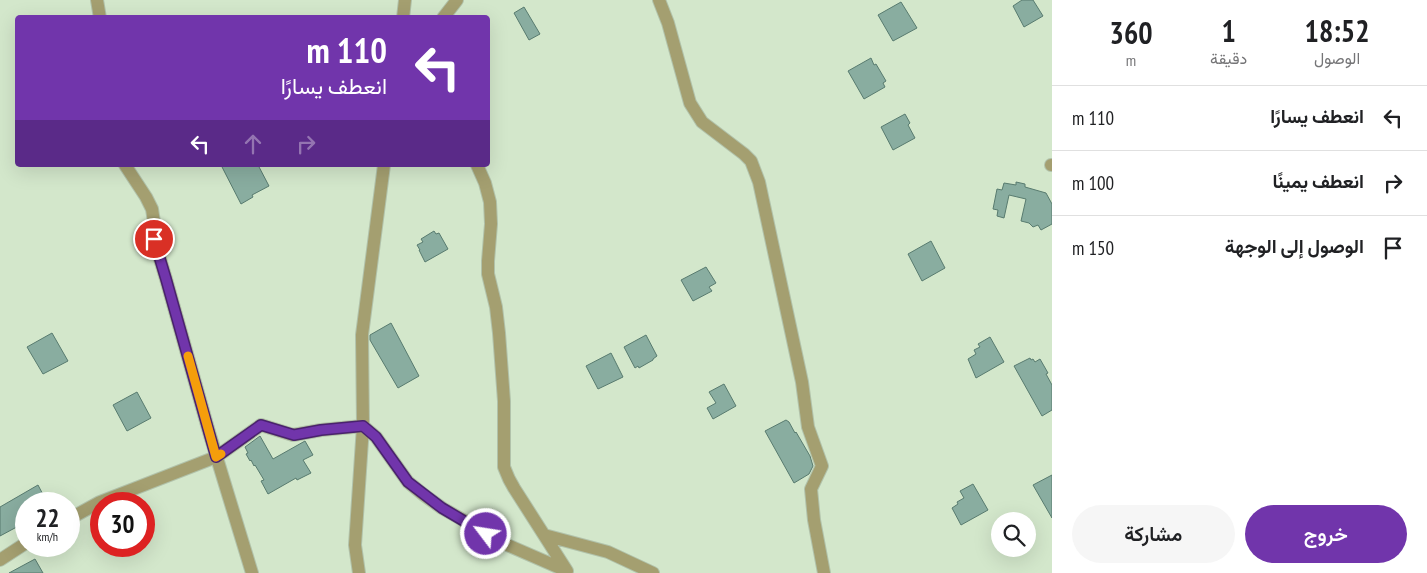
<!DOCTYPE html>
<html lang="ar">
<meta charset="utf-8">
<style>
body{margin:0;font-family:"PT Sans Narrow",Vazirmatn,sans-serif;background:#f6f6f6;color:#202124;direction:rtl;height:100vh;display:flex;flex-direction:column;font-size:19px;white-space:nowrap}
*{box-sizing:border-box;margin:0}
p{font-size:16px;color:#757577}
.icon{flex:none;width:28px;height:28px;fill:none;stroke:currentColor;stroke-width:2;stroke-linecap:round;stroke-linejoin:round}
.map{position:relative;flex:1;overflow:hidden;direction:ltr}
.details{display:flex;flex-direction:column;background:#fff;width:375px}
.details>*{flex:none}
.guide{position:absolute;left:15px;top:15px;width:475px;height:152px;border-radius:5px;box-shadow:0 5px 20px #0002;direction:rtl;background:#7135ab;color:#fff;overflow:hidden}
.buttons{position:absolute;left:991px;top:512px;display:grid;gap:10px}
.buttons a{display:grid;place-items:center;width:45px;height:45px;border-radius:50%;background:#fff;box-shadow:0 5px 20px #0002;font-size:25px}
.speed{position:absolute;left:15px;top:492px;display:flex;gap:10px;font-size:25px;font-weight:700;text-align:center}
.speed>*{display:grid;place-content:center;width:65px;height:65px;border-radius:50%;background:#fff;box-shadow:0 5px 20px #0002;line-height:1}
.speed small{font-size:12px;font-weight:400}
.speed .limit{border:8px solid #d22;background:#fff;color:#111}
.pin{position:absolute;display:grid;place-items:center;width:42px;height:42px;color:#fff;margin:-21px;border:2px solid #fff;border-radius:50%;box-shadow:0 1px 5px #0007}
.me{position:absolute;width:55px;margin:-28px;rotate:301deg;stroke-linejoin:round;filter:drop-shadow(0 0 4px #0008)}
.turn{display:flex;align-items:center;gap:18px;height:105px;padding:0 20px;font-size:22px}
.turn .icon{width:65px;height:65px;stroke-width:2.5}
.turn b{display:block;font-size:35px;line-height:42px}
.lanes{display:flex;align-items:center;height:48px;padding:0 20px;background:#0003;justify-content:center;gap:25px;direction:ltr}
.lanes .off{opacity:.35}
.eta{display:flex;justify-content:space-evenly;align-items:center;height:85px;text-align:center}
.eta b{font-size:30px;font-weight:600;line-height:35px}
.action{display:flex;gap:10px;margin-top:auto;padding:10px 20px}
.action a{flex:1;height:58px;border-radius:30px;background:#7135ab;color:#fff;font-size:20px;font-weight:600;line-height:58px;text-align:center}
.action a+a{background:#f6f6f6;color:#202124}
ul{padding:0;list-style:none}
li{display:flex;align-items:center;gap:15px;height:65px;padding:0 20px;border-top:1px solid #e0e0e0}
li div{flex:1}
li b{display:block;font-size:19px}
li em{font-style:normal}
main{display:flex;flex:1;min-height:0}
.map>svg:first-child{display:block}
</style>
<main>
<section class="details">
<div class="eta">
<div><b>18:52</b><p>الوصول</p></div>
<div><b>1</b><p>دقيقة</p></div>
<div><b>360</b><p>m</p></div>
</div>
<ul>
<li><svg class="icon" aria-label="left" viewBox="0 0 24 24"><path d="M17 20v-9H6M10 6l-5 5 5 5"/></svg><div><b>انعطف يسارًا</b></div><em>110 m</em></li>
<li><svg class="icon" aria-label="right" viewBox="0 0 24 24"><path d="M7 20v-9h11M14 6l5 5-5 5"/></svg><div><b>انعطف يمينًا</b></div><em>100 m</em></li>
<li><svg class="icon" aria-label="arrive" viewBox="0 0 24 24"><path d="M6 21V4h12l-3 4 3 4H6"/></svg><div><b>الوصول إلى الوجهة</b></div><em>150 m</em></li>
</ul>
<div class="action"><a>خروج</a><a>مشاركة</a></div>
</section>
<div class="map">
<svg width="1052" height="573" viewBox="0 0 1052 573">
<rect width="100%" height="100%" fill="#d3e7cb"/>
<path fill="#89ada0" stroke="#587b6f" d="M1022,0H1033L1043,16L1024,27L1013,6Z
M901,2L917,28L893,41L878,15Z
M524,7L540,34L529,40L514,13Z
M871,58L874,65L876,64L886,81L883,83L885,87L864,99L848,71Z
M905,114L910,123L908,125L915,138L893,150L881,127Z
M221,165H258L269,186L252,195L253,197L241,204Z
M1016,182L1025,184V187L1046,193L1052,204V224L1041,230L1038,225L1033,227L1029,223L1021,221L1026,199L1009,195L1004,218L997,216L998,210L993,209L997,189L1002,190L1004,183L1016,185Z
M434,231L436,234L439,233L448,249L425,262L419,250H420L417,245L423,242L421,239Z
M931,241L945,268L922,281L908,254Z
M706,267L716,283L709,287L712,291L693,301L681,280Z
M391,323L419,376L398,388L370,340V335Z
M52,333L68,361L43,374L27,347Z
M646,335L657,356L653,359V360L639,368L638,366L635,368L624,347Z
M990,337L1004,362L976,378L968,359L976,354L974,350L980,347L978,344Z
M611,353L623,377L598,389L586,366Z
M1030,358L1031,360L1033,359L1035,362L1040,359L1048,373L1046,374L1052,385V410L1042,416L1014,366Z
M724,384L736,406L713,419L707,408L716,403L709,392Z
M137,392L151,418L127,431L113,405Z
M786,420L789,422L795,433L796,432L810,456L813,466L809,474L794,483L765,431Z
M260,436L273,459L305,441L313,455L303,460L311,473L297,480L296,478L268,494L261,481L264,480L255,465L254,466L251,460L250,461L246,454L248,453L245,447Z
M1052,475V518L1033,485Z
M973,484L988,510L961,525L952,508L958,504L957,502L964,498L960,491Z
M38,485L48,504H26V522L0,536V507Z
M35,559L43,573H9Z"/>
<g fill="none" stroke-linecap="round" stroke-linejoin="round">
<defs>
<path id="minor" d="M97,0L100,18
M659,0L668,23L690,103L702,122L744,154L751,161L759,182L802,382L808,427L822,466L811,489L814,520L824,573
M403,18L405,0
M443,18L457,0
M125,165L146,197L152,209L154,222V239L166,279L209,432L252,573
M477,165L485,183L490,202L491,224L488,261V274L496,307L499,333L504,401V467L509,479L514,488L567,571
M1051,165H1052
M69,519L100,502L216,457L261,425L293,435L321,430L363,426L376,437L408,482L424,495L442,508L505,544L567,571
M544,535L608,552L653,573
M0,560L26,543
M359,573L355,545L363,426L362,335L384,165"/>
</defs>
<use href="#minor" stroke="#b1c2aa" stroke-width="14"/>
<use href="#minor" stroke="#a49f70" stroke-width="12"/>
</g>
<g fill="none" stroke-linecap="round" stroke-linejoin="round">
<defs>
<path id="route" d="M154,239L166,279L216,457L261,425L294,435L321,430L363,426L376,437L408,482L442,508L486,534"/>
</defs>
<use href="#route" stroke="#49226f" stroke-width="12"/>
<use href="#route" stroke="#7135ab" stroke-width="9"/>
<path stroke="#f59e0b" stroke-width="9" d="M188,356L216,457L221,454"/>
</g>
</svg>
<div class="buttons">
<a><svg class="icon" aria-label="search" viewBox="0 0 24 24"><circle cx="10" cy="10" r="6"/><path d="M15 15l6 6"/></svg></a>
</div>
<div class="speed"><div>22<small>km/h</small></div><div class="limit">30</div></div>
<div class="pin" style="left:154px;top:239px;background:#d93025"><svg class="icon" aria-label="arrive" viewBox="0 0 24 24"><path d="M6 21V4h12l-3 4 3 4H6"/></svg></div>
<svg class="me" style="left:486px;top:534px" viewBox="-20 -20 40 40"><circle r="17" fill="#7135ab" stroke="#fff" stroke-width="3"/><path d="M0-11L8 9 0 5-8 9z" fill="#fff"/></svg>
<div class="guide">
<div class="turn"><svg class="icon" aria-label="left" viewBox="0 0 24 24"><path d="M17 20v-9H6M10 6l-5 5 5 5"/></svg><div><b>110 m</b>انعطف يسارًا</div></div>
<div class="lanes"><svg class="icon" aria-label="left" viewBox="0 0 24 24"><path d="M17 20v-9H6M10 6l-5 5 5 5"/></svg><svg class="icon off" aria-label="ahead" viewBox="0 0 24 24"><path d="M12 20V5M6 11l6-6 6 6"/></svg><svg class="icon off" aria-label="right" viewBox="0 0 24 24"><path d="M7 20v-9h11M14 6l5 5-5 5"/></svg></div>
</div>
</div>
</main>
